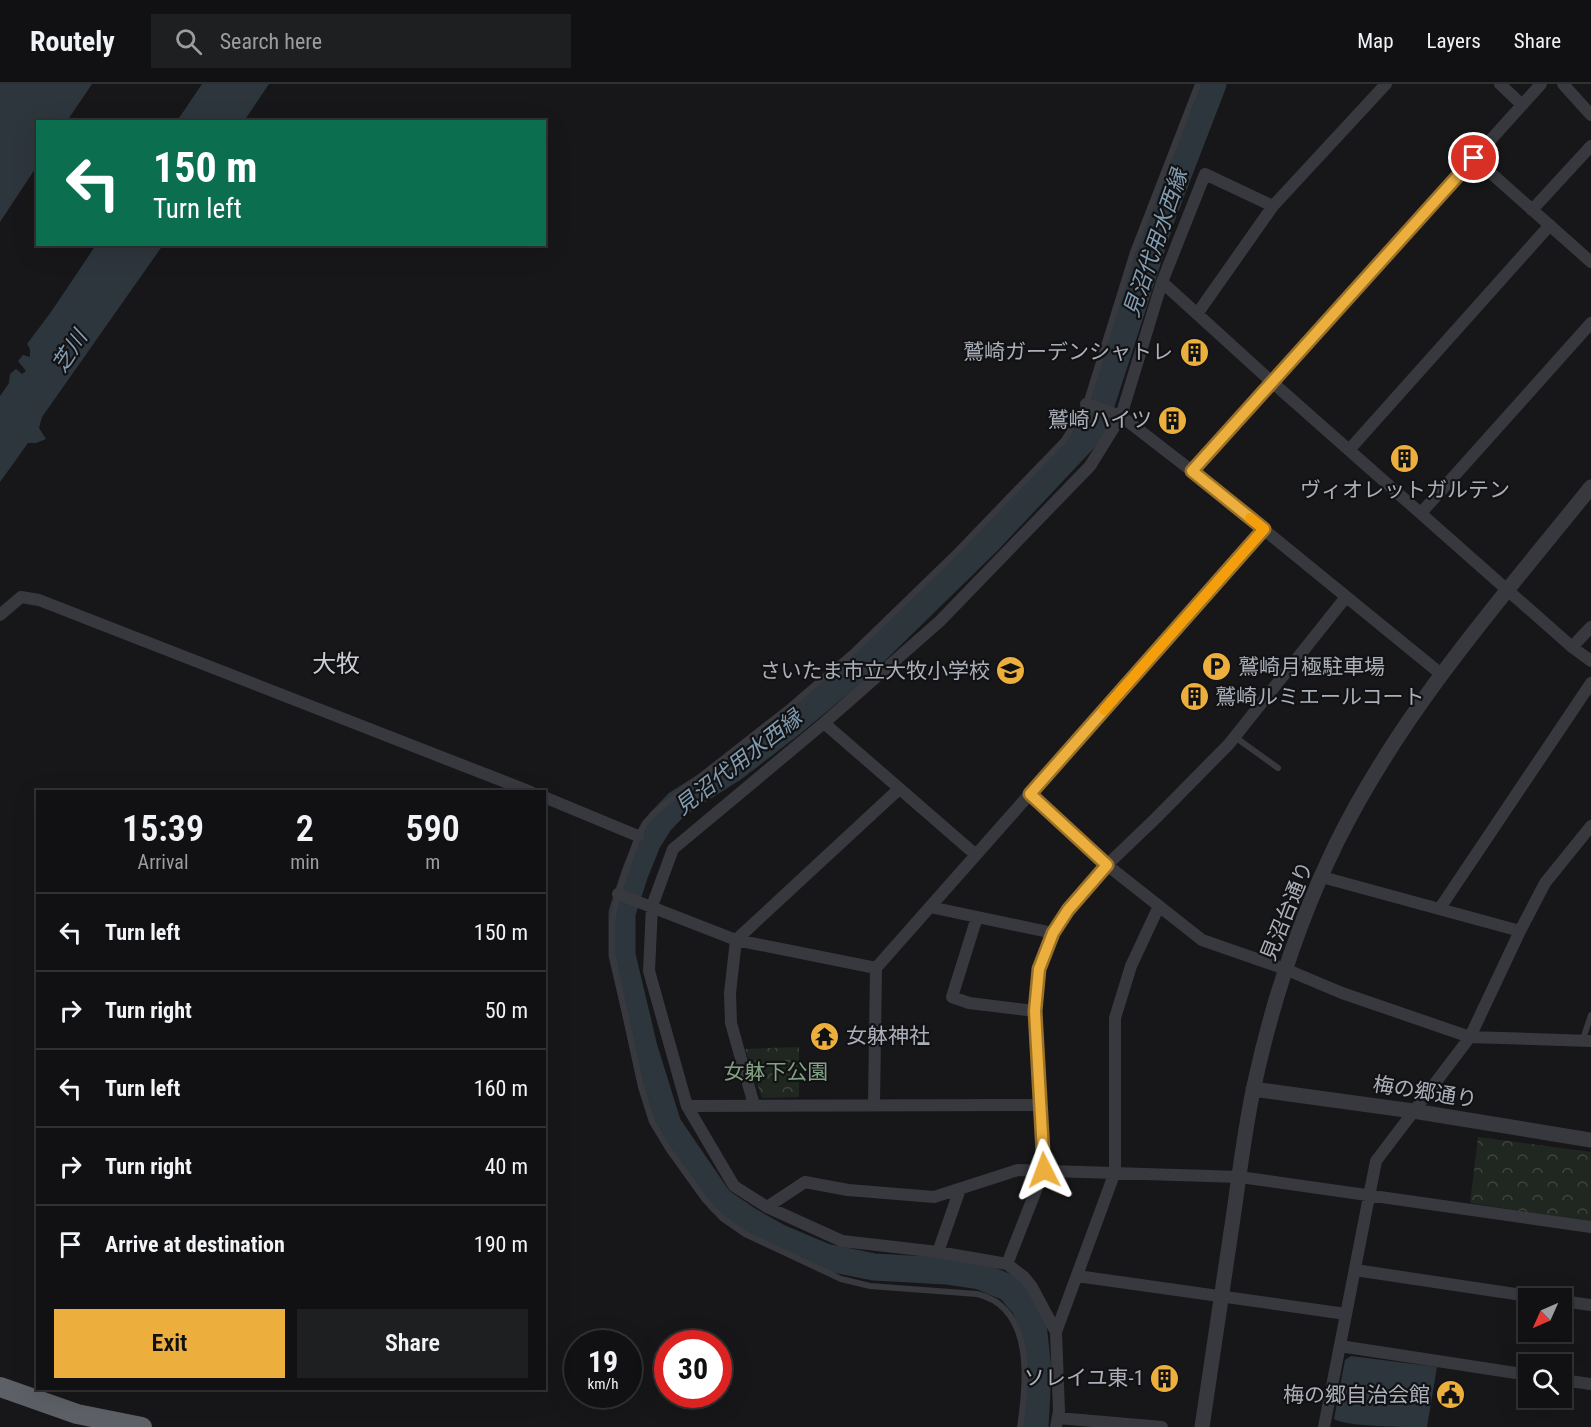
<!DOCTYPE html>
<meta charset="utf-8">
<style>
body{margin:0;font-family:"Roboto Condensed","Noto Sans JP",sans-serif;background:#1e1f21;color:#f1f3f6;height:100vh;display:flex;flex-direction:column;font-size:22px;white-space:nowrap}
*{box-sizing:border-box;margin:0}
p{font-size:20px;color:#9c9da0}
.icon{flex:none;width:33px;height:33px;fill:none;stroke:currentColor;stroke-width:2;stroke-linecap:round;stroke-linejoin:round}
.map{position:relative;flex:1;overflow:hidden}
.details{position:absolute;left:36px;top:706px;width:510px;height:600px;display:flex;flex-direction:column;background:#111113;border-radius:0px;box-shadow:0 6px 24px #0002,0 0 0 2px #303133}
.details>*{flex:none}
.hud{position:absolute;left:36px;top:36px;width:510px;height:126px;border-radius:0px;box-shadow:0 6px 24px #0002,0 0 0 2px #303133;background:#0b6e4f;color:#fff;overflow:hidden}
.needle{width:39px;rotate:225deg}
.buttons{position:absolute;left:1518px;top:1204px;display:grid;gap:12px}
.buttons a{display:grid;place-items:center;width:54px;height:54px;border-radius:0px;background:#111113;box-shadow:0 6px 24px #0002,0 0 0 2px #303133;font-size:30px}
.speed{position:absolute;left:564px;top:1246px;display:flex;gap:12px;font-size:30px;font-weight:700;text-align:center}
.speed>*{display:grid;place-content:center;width:78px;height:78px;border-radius:50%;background:#111113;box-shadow:0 6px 24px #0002,0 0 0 2px #303133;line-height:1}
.speed small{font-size:15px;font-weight:400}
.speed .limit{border:9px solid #d22;background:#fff;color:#111}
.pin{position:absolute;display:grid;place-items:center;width:51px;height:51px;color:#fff;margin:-26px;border:3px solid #fff;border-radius:50%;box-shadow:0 2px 6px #0007}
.me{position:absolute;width:66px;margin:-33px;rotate:357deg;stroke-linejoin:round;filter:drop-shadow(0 0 4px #0008)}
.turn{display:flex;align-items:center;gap:21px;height:126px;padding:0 18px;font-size:27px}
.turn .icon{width:78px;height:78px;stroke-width:2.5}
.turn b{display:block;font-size:42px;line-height:51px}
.eta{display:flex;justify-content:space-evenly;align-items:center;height:102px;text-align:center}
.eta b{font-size:36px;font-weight:600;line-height:42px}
.action{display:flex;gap:12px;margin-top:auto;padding:12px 18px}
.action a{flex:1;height:69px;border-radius:0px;background:#ecae3d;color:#111;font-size:24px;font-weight:600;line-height:69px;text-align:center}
.action a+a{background:#1e1f21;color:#f1f3f6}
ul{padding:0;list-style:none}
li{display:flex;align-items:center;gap:18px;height:78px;padding:0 18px;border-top:2px solid #303133}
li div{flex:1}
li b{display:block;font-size:22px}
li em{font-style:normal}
header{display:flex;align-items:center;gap:36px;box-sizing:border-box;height:84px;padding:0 30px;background:#111113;border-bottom:2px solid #303133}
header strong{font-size:28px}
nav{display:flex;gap:33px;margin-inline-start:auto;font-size:21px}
.search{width:420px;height:54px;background:#1e1f21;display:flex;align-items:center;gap:15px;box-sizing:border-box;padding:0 21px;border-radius:0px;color:#9c9da0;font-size:22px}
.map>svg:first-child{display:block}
</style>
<header>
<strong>Routely</strong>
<div class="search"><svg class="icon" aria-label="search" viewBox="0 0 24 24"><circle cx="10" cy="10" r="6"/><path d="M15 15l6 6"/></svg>Search here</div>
<nav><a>Map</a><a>Layers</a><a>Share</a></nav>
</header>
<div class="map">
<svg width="1591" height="1343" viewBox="0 0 1591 1343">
<defs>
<pattern id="park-crowns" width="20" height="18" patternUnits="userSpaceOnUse" patternTransform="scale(1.5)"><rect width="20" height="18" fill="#1f2720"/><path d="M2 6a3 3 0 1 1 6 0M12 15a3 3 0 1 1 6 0" fill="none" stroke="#3d443e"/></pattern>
</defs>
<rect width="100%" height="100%" fill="#171719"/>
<path fill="url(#park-crowns)" d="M799,963V1013L762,1014L745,965Z
M1478,1053L1591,1068V1138L1470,1119Z"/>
<path fill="#2e363d" d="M0,0H92L67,37L38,38L37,82L0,138Z
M202,0H269L244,37H177Z
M96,161H163L42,333L39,344L46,355L36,359H28L0,398V312L9,299L10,290L16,285L22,290L26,287L18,277L23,271L30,273V265L27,260L51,228Z
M1351,1272L1437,1283L1427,1343C1407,1343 1348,1343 1334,1335L1345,1276Z"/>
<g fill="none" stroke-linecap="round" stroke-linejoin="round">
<path stroke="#2e363d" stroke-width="27" d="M1035,1343L1038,1286L1033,1241L1024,1221L1009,1204L980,1192L946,1187L874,1183L825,1173L780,1154L748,1136L720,1117L668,1041L644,964L622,871V829L635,789L648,757L660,738L677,720L735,683L797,635L858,584L989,456L1083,356L1095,339L1161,135L1213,0"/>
<path stroke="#38393e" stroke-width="6" d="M1235,653L1278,684
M1583,955L1591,931
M1020,1343C1027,1298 1034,1223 977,1210L870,1202L841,1195L745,1150L722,1134L705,1116L669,1066L652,1038L641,1003L612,870V837L618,810L638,752L645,739L655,728L789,623L854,567L953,471L1064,356L1086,320L1133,168L1198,0"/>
<path stroke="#38393e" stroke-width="12" d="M1500,0L1522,21
M1563,0L1591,31
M1474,74L1591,178
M1532,126L1591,62
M1162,198L1273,299L1572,563L1591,577
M1197,230L1273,122L1386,0
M1086,320L1121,332L1192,387L1441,590
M1349,366L1550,141
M1192,387L1541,0
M1421,429L1591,239
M0,531L21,513L39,516L531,708
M1572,563L1591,543
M824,639L976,771
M1030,710L1107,781L1202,856L1285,885L1342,909L1470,953L1591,957
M544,713L638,752
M1322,793L1520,847
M618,810L736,856L876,884
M930,823L1053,849
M1440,824L1591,599
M977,833L952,913L969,919L1035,927
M754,1021L731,939L730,909L736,856L899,705
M874,1021L876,884L1264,445
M687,1022L1040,1021
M767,1123L805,1098L848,1106L934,1113L1018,1086L1240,1093L1591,1143
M938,1168L960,1105
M1007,1180L1044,1086L1035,927L1039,885L1053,849L1068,826L1107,781L1156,734L1229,660L1346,513
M1355,1186L1549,1215
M1077,1192L1346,1230
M1562,1217L1591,1221
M1056,1248L1115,1088V934L1131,882L1159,822
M1340,1262L1528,1291
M1562,1296L1591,1300
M1058,1334L1162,1343
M1056,1343L1059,1327L1056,1248L1032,1203L1024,1193L1007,1180L938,1168L842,1157L767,1123L734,1102L687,1022L649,887L652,822L673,765L824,639L940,537L1090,382L1121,332L1162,198L1205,90L1273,122
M1324,1343L1376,1077L1470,953L1520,847L1545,799L1591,742"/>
<path stroke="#38393e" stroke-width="15" d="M1253,1005L1413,1027L1591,1056
M1202,1343C1212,1276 1222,1209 1232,1141C1239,1095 1244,1048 1254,1002C1272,919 1299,836 1336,760C1401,628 1499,517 1591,403"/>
<path stroke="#5d6066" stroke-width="20" d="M0,1303L77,1330L142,1343"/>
</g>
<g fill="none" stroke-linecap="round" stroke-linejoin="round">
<defs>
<path id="route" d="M1044,1086L1035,927L1039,885L1053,849L1068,826L1107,781L1030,710L1264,445L1192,387L1474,74"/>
</defs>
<use href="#route" stroke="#997128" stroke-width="15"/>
<use href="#route" stroke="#ecae3d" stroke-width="10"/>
<path stroke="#f59e0b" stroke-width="10" d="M1104,626L1264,445L1250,434"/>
</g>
<defs>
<symbol id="building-disc" viewBox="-11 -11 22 22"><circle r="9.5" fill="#ecae3d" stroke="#121214"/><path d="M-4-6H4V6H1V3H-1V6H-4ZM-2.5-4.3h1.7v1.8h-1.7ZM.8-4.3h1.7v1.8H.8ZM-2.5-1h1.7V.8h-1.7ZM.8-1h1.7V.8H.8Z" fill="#111"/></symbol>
<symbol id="parking-disc" viewBox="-11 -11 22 22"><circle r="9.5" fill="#ecae3d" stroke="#121214"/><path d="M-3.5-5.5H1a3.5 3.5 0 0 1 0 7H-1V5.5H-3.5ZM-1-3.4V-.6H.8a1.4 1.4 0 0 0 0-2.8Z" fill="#111"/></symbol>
<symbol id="school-disc" viewBox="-11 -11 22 22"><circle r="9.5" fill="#ecae3d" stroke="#121214"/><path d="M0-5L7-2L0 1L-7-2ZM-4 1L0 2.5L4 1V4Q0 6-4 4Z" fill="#111"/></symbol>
<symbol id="temple-disc" viewBox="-11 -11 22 22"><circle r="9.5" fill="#ecae3d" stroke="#121214"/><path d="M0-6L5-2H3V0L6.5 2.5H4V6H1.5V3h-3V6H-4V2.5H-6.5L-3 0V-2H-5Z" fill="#111"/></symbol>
<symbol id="civic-disc" viewBox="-11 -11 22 22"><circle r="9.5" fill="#ecae3d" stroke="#121214"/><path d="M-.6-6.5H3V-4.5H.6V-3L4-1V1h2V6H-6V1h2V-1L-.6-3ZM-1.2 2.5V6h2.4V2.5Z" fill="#111"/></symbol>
</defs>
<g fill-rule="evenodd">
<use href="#building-disc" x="1178" y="252" width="33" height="33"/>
<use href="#building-disc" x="1156" y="320" width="33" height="33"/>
<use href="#building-disc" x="1388" y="358" width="33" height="33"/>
<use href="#parking-disc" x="1200" y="566" width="33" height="33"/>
<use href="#school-disc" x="994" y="570" width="33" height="33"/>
<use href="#building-disc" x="1178" y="596" width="33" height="33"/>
<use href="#temple-disc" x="808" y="936" width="33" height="33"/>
<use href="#building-disc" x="1148" y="1278" width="33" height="33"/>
<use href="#civic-disc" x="1434" y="1294" width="33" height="33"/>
</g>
<g text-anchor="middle" stroke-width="4.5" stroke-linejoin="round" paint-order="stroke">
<g font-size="21" fill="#aaafb9" stroke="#121214" text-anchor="end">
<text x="1173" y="275">鷲崎ガーデンシャトレ</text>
<text x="1152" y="343">鷲崎ハイツ</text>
<text x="1405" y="413" text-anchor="middle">ヴィオレットガルテン</text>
<text x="1238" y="590" text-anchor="start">鷲崎月極駐車場</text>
<text x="990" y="594">さいたま市立大牧小学校</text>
<text x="1215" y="620" text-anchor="start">鷲崎ルミエールコート</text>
<text x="846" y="959" text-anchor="start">女躰神社</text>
<text x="1144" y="1301">ソレイユ東-1</text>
<text x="1430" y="1318">梅の郷自治会館</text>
</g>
<g font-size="21" fill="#aaafb9" stroke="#121214">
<text transform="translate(1287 827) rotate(-68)" y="7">見沼台通り</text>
<text transform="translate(1425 1008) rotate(9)" y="7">梅の郷通り</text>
</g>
<g font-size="21" fill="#82a383" stroke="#121214">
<text x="776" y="995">女躰下公園</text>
</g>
<g font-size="22" font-style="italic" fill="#829db2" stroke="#121214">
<text transform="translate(1155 159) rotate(-71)" y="8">見沼代用水西縁</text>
<text transform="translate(69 267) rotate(-57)" y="8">芝川</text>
<text transform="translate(738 678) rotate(-38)" y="8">見沼代用水西縁</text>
</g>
<g font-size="24" fill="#cbced5" stroke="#121214">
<text x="336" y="588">大牧</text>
</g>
</g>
</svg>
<div class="buttons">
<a><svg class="needle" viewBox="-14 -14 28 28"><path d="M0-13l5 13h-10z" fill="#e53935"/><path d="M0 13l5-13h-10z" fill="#9c9da0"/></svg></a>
<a><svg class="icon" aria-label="search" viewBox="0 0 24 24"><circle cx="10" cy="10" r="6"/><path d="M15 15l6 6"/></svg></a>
</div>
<div class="speed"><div>19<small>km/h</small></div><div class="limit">30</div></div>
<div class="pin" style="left:1474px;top:74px;background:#d93025"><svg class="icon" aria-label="arrive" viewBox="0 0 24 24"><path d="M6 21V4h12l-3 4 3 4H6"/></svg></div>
<svg class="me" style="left:1044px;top:1086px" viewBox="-20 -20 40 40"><path d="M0-17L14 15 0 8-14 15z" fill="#ecae3d" stroke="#fff" stroke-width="4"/></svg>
<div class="hud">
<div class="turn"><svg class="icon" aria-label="left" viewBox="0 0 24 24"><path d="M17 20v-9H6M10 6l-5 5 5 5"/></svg><div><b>150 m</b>Turn left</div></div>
</div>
<section class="details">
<div class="eta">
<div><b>15:39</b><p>Arrival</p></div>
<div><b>2</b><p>min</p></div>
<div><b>590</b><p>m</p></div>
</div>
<ul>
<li><svg class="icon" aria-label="left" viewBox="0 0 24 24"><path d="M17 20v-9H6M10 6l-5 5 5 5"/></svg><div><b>Turn left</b></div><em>150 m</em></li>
<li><svg class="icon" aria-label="right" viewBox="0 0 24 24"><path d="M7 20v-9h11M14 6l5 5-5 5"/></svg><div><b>Turn right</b></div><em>50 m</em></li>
<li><svg class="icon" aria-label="left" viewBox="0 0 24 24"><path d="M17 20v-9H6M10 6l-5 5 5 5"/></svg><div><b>Turn left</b></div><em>160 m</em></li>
<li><svg class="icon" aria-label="right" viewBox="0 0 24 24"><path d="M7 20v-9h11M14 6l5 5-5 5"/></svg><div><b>Turn right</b></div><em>40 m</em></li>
<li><svg class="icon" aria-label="arrive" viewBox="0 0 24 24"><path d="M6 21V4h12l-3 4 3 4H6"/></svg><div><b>Arrive at destination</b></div><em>190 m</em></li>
</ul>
<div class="action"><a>Exit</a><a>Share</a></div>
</section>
</div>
